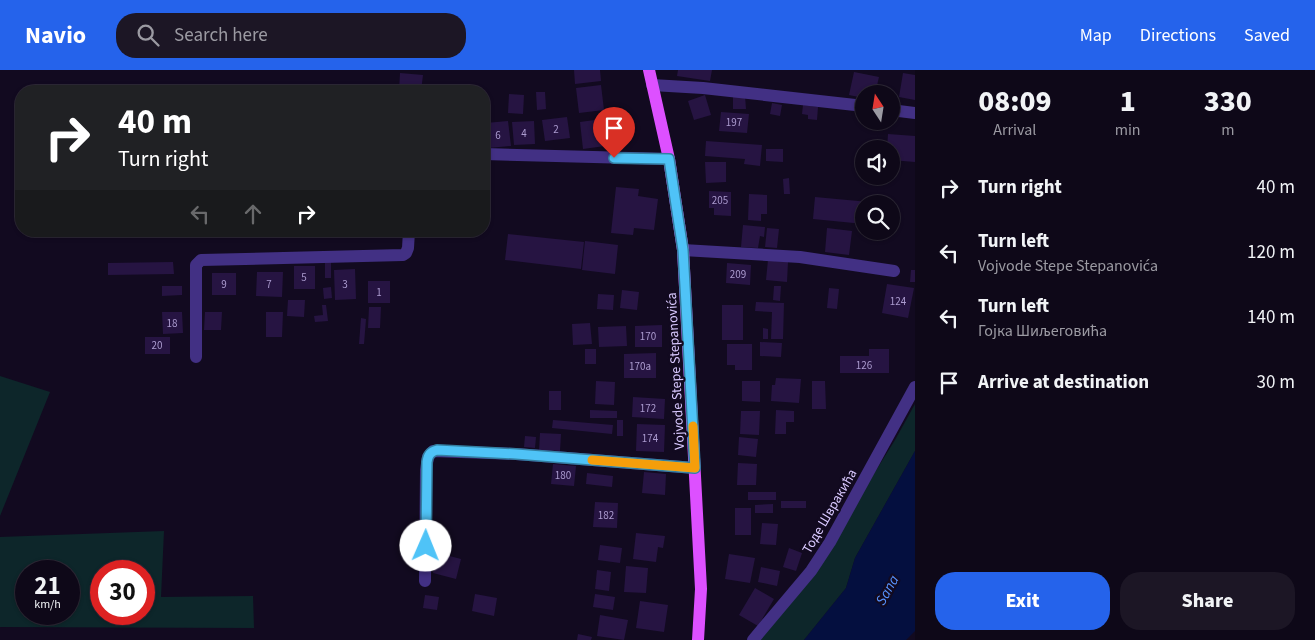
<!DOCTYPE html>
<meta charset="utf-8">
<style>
body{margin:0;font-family:"Source Sans 3",sans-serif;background:#1c1625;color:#f1f3f6;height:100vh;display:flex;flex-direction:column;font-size:19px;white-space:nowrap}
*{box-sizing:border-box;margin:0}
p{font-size:16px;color:#9b9aa2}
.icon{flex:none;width:28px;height:28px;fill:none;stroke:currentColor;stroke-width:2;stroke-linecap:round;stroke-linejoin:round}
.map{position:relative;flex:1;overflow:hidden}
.side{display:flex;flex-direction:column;background:#0e0818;width:400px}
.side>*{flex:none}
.top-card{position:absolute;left:15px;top:15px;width:475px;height:152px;border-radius:20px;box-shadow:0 1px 4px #0004,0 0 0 1px #2e2937;background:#202124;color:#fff;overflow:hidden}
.needle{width:32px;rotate:348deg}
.tools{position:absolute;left:855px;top:15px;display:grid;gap:10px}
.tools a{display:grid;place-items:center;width:45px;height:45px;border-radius:50%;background:#0e0818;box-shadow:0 1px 4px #0004,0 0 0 1px #2e2937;font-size:25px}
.speed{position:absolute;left:15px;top:490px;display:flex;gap:10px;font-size:25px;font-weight:700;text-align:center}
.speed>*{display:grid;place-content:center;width:65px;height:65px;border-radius:50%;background:#0e0818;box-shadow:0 1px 4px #0004,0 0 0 1px #2e2937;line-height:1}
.speed small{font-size:12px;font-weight:400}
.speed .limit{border:8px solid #d22;background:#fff;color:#111}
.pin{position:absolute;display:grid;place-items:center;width:42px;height:42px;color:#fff;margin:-51px -21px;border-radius:50% 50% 50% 0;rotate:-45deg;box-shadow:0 0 5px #0007}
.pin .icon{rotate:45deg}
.me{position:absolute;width:55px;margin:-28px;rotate:1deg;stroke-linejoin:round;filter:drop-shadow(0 0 4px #0008)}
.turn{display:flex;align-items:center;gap:18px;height:105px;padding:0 20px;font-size:22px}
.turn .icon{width:65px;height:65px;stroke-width:2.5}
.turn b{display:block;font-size:35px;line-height:42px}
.lanes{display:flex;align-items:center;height:48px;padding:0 20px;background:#0003;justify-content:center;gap:25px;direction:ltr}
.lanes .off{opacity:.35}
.eta{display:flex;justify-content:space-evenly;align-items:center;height:85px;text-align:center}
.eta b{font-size:30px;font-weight:800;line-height:35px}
.action{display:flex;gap:10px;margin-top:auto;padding:10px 20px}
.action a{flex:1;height:58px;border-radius:20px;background:#2563eb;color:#fff;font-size:20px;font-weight:800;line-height:58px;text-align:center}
.action a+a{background:#1c1625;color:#f1f3f6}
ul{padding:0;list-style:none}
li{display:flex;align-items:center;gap:15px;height:65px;padding:0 20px}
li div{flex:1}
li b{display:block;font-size:19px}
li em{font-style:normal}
header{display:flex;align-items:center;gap:30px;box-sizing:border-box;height:70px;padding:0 25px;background:#2563eb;color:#fff}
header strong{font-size:24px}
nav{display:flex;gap:28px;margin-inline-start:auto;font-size:18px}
.search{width:350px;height:45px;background:#1c1625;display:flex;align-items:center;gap:12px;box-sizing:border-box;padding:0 18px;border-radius:20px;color:#9b9aa2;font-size:19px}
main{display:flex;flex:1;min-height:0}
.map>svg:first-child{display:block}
</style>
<header>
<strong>Navio</strong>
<div class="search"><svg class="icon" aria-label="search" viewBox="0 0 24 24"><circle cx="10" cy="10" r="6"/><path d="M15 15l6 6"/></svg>Search here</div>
<nav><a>Map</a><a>Directions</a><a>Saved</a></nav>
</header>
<main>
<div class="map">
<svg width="915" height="570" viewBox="0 0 915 570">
<rect width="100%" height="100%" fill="#120a20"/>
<path fill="#0d262a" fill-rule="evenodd" d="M0,306L50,322L0,446Z
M915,334V381L855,488L846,518L804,570H755L835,466L895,370Z
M164,461L161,527L253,526L254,558L0,557V467ZM26,501H69V544H26ZM101,501H144V544H101Z"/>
<path fill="#040f3f" d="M915,381V561L906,570H804L846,518L855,488Z"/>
<path fill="#261442" d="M574,0H600L601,11L575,14Z
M678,0H712L710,11L677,6Z
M854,2L879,7L875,24H864V28L849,25Z
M400,3L423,5L421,21H399Z
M903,3L915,5V30L899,27Z
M601,15L604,40L579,43L576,18Z
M536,22H545L546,39L537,40Z
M509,24L524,25L523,44L508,43Z
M705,25L711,45L694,50L688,31Z
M745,26L746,39H733V27Z
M772,33L782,35L780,46L770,44Z
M803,35L818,37L817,50L808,49V45L802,44Z
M721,42L749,44L747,63L719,61Z
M567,47L570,68L545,71L542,50Z
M602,49L605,76L583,79L580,52Z
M508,51L511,76L488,78L486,53Z
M534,51L535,74L514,75L512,52Z
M888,64L915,66V92L891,90V79H887Z
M706,71L762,75L760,96L744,94L745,89L705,86Z
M766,79H783V92L766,91Z
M705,92H726V112L706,113Z
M789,108L790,124H784L783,109Z
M616,117L639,119L638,126L658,129L654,160L634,158L633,165L611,163Z
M709,121L731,122V146L714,145V138H709Z
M749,124L767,125V144H761V151L748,150Z
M815,127L869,132V134H864V154L813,149Z
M743,155L765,157L764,167L760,166L758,178L741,177Z
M767,158L779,159L777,178L765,177Z
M827,158L852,161L849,185L825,182Z
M508,164L584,172L581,199L505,190Z
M585,171L618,175L615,204L582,200Z
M325,190H331V208H325Z
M768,190L788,192L787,212L766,210Z
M173,192L174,204L108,205V193Z
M727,193L751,195L750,215L726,213Z
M294,196H315V219H294Z
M355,199L356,229L335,230L334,200Z
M911,200H915V212H910Z
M257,202H283L282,227L256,226Z
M212,203H236V225H212Z
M368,211H390V233H368Z
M887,214L914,218L908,248L882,243Z
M162,216H182V225L162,226Z
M774,216H781L780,231L773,230Z
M331,217L332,228L324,229L323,218Z
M829,218L839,219L837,239L827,238Z
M622,220L639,222L637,240L620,238Z
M598,224L614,225L613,240L597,239Z
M288,230H305L304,247L287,246Z
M756,232L784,233L783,269H771L772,242L755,241Z
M322,235H326L328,251L315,252L314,246L323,245Z
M722,235H743V270H722Z
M369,237H381L380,258H368Z
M162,242H182L183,263L163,264Z
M205,242H222L221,260H204Z
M266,242H283L282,267H266Z
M361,248L366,249L364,274H359Z
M590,253L592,274L573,275L572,254Z
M662,255V277H635V256Z
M626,256L627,276L599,277L598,257Z
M763,258L768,259V269H763Z
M145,267H170V284H145Z
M760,272L782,273L781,287L760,286Z
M727,274H752V300H735V295H727Z
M585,279H596V294H585Z
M869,279H889V303H840V286H869Z
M656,283V308H624V284Z
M776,308L801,309L799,333L771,331L772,315H775Z
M596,311L615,312L614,335L595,334Z
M742,311H760V332L742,331Z
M812,311H825L826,339H812Z
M549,321H561V340H549Z
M633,327L665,329L664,349L632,347Z
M590,340L617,341V348H590Z
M776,340L794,341V352H786V364H775Z
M741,341H760L759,365L740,364Z
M553,350L613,355L612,364L552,358Z
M617,350H623V366H617Z
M637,354L665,355L664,382L636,381Z
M540,363L561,364L560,381L539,380Z
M525,366L536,367L535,378L524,377Z
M739,367L758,369L756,387L738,385Z
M738,393L757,394L756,415H737Z
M553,394L576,396L574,416L551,414Z
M644,402L666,404L665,425L642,423Z
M587,403L613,406L612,417L586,414Z
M748,422H776V430H748Z
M781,431H806V438H781Z
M595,432L618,433L617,458L593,457Z
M773,434V443H755V435Z
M735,438H751V465H735Z
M762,453L778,454L776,475L760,474Z
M636,463L665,466L663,478L658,477L656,492L633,489Z
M600,475L622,478L620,493L598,490Z
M789,478L802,483L796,501L783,497Z
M438,483L461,489L456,509L433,503Z
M729,484L755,488L750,513L725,509Z
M626,496L648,498L646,523L624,522Z
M761,497L780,501L777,516L758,512Z
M597,500L611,502L609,521L595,519Z
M755,518L774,529L758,556L739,545Z
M475,524L497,528L494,546L472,541Z
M595,524L615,527L613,540L593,537Z
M425,525L439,527L437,540L423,538Z
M640,531L668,535L664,562L636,558Z
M600,545L628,550L624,570L597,566Z
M578,564L592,567L591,570H577Z"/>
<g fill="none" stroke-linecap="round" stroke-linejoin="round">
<path stroke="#423084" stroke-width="12" d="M652,15L703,18L864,36
M891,40L915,43
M484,84L669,89
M683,180L800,187L894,201
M196,287V195L201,190L403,185L406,183L408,178L409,161
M425,511L426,400L428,387L433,381L516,384L695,398
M753,570L811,501L830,472L915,317"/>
<path stroke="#dd50ff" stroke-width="12" d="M649,0L669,89L683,180L701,519L698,570"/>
</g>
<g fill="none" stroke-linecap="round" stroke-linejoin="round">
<defs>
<path id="route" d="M426,476L427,392C428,385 430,382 437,380L516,384L695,398L683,180L669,89L614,88"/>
</defs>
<use href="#route" stroke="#337fa1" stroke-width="12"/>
<use href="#route" stroke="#4fc3f7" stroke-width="9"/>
<path stroke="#f59e0b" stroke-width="9" d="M592,390L695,398L693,356"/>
</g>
<g text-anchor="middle" stroke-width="4.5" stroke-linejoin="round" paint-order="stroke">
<g font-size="11" fill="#ac9cd0">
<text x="734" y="56">197</text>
<text x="556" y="63">2</text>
<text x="524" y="67">4</text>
<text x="498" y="69">6</text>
<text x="720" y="134">205</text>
<text x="738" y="208">209</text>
<text x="304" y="211">5</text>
<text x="224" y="218">9</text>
<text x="269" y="218">7</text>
<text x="345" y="218">3</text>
<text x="379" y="226">1</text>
<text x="898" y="235">124</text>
<text x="172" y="257">18</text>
<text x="648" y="270">170</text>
<text x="157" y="279">20</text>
<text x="864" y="299">126</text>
<text x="640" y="300">170a</text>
<text x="648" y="342">172</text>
<text x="650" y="372">174</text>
<text x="563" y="409">180</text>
<text x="606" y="449">182</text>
</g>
<g font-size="14" fill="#d9c9ff" stroke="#120a20">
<text transform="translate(675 301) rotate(-93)" y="5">Vojvode Stepe Stepanovića</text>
<text transform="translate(829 441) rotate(-60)" y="5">Тоде Швракића</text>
</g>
<g font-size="15" font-style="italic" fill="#5793ff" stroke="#120a20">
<text transform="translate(887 520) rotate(-61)" y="5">Sana</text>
</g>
</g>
</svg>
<div class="tools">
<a><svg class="needle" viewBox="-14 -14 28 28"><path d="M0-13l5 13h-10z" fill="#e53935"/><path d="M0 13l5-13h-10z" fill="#9b9aa2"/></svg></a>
<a><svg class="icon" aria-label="sound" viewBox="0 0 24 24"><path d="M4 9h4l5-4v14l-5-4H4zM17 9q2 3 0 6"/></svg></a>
<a><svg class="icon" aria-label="search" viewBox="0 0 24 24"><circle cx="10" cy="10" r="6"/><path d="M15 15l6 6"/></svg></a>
</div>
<div class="speed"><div>21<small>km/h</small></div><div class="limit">30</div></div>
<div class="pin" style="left:614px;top:88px;background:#d93025"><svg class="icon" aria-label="arrive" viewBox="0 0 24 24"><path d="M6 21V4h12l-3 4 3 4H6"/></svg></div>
<svg class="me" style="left:426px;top:476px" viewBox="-20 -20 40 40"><circle r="19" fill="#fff"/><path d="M0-13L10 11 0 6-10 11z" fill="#4fc3f7"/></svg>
<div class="top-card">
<div class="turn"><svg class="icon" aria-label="right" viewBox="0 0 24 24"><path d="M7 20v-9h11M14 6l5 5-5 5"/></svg><div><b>40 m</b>Turn right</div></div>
<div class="lanes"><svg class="icon off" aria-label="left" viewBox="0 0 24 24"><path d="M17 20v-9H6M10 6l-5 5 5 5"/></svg><svg class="icon off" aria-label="ahead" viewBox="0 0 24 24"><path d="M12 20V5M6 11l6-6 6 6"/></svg><svg class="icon" aria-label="right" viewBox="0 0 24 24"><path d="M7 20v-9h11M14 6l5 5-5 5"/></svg></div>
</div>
</div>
<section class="side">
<div class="eta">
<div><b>08:09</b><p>Arrival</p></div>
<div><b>1</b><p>min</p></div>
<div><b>330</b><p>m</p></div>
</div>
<ul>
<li><svg class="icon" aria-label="right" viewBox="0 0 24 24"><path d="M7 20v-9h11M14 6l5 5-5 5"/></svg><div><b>Turn right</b></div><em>40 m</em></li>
<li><svg class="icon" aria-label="left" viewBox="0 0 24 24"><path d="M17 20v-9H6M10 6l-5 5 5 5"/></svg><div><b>Turn left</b><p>Vojvode Stepe Stepanovića</p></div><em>120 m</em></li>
<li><svg class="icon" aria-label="left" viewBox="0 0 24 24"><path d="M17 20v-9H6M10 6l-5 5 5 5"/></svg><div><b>Turn left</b><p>Гојка Шиљеговића</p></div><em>140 m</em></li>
<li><svg class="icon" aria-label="arrive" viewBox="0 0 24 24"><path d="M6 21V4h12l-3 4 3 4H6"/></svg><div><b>Arrive at destination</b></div><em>30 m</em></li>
</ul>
<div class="action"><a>Exit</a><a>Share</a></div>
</section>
</main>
